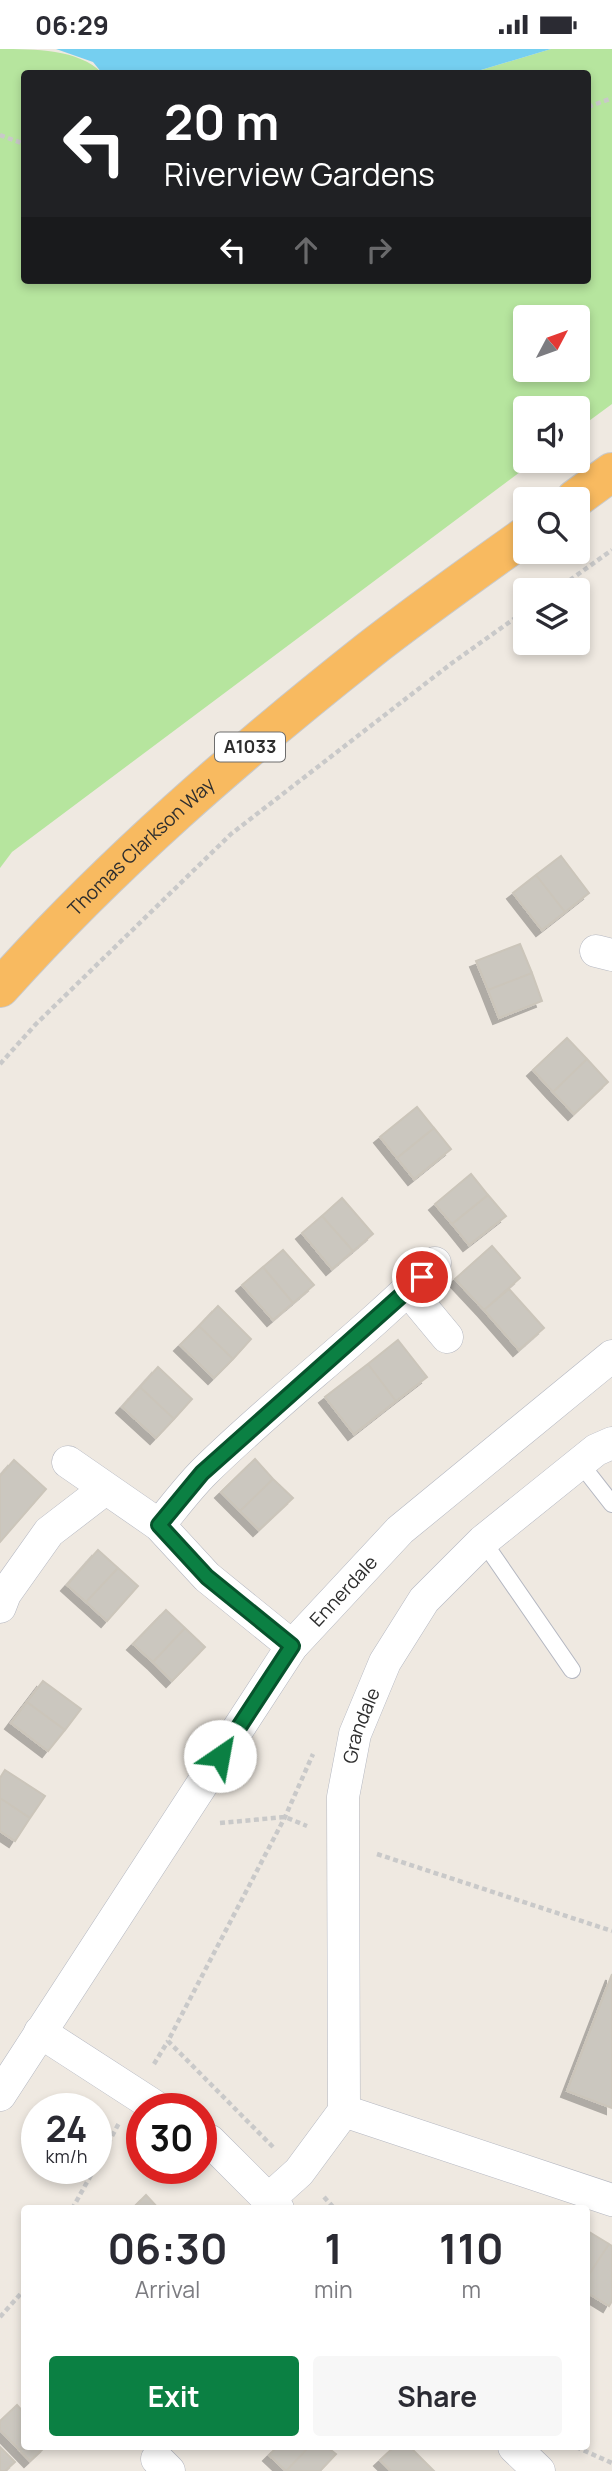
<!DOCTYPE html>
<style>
body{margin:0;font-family:Manrope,sans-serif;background:#f7f7f7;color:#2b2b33;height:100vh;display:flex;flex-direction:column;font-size:26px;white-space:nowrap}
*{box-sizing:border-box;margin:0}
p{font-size:23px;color:#7c7c81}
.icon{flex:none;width:38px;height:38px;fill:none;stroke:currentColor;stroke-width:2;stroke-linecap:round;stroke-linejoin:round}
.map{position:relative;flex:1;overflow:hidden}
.side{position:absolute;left:21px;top:2156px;width:569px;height:245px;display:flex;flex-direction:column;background:#fff;border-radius:7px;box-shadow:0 4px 10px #0003}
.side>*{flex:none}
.guide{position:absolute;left:21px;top:21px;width:570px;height:214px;border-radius:7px;box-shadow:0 4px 10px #0003;background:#202124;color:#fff;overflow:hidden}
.needle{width:46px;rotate:49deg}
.tools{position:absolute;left:513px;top:256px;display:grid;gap:14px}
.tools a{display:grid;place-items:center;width:77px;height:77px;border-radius:7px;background:#fff;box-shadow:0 4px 10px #0003;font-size:35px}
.speed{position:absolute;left:21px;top:2044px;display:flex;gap:14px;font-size:35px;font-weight:700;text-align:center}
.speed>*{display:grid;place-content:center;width:91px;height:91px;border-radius:50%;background:#fff;box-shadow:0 4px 10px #0003;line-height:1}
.speed small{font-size:18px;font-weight:400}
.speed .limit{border:10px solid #d22;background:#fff;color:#111}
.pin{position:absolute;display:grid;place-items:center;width:60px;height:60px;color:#fff;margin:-30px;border:4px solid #fff;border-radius:50%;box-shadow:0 2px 7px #0007}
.me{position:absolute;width:77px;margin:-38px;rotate:33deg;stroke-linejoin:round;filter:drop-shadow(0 0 5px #0008)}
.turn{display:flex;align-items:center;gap:24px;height:147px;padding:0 28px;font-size:32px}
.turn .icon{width:91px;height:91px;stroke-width:2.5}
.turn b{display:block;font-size:49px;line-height:60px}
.lanes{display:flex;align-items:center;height:66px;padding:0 28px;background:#0003;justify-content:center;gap:35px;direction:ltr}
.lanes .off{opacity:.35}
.eta{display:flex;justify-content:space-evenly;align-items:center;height:119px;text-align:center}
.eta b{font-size:42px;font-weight:700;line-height:49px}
.cta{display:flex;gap:14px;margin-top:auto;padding:14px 28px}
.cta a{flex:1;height:80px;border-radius:7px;background:#0b8043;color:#fff;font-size:28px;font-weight:700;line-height:80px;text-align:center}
.cta a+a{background:#f7f7f7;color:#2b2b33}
.status{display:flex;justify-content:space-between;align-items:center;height:49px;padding:0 35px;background:#fff;direction:ltr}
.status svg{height:19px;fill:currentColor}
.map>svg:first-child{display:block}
</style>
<div class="status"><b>06:29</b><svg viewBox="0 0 49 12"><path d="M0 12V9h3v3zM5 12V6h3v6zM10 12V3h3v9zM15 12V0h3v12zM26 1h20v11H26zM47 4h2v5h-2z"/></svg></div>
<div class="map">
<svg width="612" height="2422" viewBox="0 0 612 2422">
<defs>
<filter id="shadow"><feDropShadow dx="-6" dy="6" stdDeviation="0" flood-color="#0004"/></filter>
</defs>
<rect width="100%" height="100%" fill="#efe9e1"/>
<path fill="#b6e59e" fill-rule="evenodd" d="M0,0C34,0 79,0 102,24H24V231H588V24H471L551,0H612V355L578,380V359H525V411H536L12,803L0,819ZM525,268H578V320H525Z"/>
<path fill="#75cff0" d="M56,0H551L471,24H102L93,13Z"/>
<path fill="#cbc7bf" stroke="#cbc5ba" stroke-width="2" filter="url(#shadow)" d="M561,807L589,844L565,863L536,826Z
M536,826L565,863L542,881L513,844Z
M520,895L532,924L488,941L476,912Z
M532,924L542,952L499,969L488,941Z
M567,989L587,1010L553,1043L533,1021Z
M587,1010L608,1033L574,1065L553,1043Z
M417,1058L434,1079L397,1109L380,1088Z
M434,1079L451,1100L414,1130L397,1109Z
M471,1125L488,1146L452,1175L435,1155Z
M488,1146L506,1167L469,1196L452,1175Z
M342,1149L373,1185L353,1202L322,1167Z
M322,1167L353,1202L332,1220L302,1184Z
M492,1197L520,1229L484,1261L455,1230Z
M283,1201L314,1236L293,1254L263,1218Z
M263,1218L293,1254L273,1271L242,1236Z
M509,1240L544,1279L519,1301L484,1261Z
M218,1257L251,1290L233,1310L199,1277Z
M199,1277L233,1310L214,1329L180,1296Z
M398,1291L427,1328L396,1352L368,1315Z
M368,1315L396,1352L354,1385L325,1348Z
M158,1318L192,1350L174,1370L140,1338Z
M140,1338L174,1370L156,1389L122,1358Z
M255,1410L273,1430L240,1462L221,1443Z
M14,1411L46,1440L0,1493V1427Z
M273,1430L293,1449L259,1481L240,1462Z
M98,1501L118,1519L86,1553L67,1536Z
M118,1519L138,1537L107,1572L86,1553Z
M166,1561L185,1579L153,1613L133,1595Z
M185,1579L205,1598L172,1632L153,1613Z
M43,1632L81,1660L65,1681L27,1653Z
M27,1653L65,1681L48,1702L11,1674Z
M5,1721L45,1747L30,1769L0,1749V1729Z
M0,1749L30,1769L15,1792L0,1782Z
M612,1925V2059L567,2042Z
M146,2146L159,2160H132Z
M586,2181L609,2195L586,2230Z
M609,2195L612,2197V2252L609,2257L586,2243V2230Z
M17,2356L24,2364V2398H45L30,2412L0,2381V2372Z
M0,2398L15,2413L5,2422H0Z
M277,2398H309L286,2422L269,2406Z
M309,2398H327L336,2405L320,2422H286Z
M394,2398H410L434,2422H391L380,2411Z"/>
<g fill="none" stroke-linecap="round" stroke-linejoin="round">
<defs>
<path id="service" d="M580,1414L612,1455
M483,1492L572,1621"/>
<g id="minor">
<path d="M596,902L612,906"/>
<path d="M408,1241L447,1288"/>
<path d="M68,1413L159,1476L207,1528L292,1597"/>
<path d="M159,1476C174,1458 188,1439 204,1423C278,1350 362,1288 435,1214"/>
<path d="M0,1558L5,1545L49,1483L105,1440"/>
<path d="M40,1983L159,2060"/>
<path id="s1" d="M0,2046L292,1597L400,1481L612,1307"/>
<path d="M344,2062L612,2151"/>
<path d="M201,2087L210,2092L278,2160"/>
<path id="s2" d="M269,2150L299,2123L344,2062L343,1748L355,1685L385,1613L424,1551L483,1492L596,1401L612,1394"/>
<path d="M514,2398L539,2422"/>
<path d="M157,2410L169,2422"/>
</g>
<g id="trunk">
<path d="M575,450L612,423"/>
<path id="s3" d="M0,939C111,815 237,706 367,603C418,563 472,525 525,487"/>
</g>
</defs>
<use href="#service" stroke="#b4b7c1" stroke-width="18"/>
<use href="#minor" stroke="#b4b7c1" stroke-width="33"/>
<use href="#trunk" stroke="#c9c9c9" stroke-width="40"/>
<path stroke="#c9c9c9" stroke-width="4.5" stroke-dasharray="5 3.5" stroke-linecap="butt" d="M588,58L612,49
M0,86L24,95
M556,541L612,501
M0,1015L36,975L231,785L452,614L525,562
M220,1774L285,1768L307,1777
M377,1805L612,1882
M154,2015L168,1992
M273,2098L168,1992L285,1768L313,1705
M96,2117L119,2074
M324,2148L335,2160
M72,2160L95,2119
M0,2268L24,2241
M576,2398L612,2414"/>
<use href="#service" stroke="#fff" stroke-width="16"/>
<use href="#minor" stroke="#fff" stroke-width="32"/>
<use href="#trunk" stroke="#f8ba60" stroke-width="38"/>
</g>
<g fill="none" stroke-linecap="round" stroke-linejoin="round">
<defs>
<path id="route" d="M220,1707L292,1597L207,1528L159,1476L202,1424L422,1228"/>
</defs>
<use href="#route" stroke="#07532c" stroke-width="18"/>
<use href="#route" stroke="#0b8043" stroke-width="12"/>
</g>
<g text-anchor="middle" stroke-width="5" stroke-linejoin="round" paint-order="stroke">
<rect fill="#fff" stroke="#6d6d6d" stroke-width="2" x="215" y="683.5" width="70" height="29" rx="5"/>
<g font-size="18" font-weight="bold" fill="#2e2e2e">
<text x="250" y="704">A1033</text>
</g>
<g font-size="19" fill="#2e2e2e" stroke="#fff">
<text dy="7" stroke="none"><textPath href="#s3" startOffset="200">Thomas Clarkson Way</textPath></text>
<text dy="7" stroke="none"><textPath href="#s1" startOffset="611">Ennerdale</textPath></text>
<text dy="7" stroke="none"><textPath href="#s2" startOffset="504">Grandale</textPath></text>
</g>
</g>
</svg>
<div class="tools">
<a><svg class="needle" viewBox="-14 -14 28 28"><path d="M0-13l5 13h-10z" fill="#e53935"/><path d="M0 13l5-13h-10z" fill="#7c7c81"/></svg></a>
<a><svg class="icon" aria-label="sound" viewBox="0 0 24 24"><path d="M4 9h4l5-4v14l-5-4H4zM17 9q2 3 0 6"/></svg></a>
<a><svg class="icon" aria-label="search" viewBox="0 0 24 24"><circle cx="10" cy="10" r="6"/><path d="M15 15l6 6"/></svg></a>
<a><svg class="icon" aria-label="layers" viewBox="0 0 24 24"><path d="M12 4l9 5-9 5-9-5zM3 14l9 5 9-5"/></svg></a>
</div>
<div class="speed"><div>24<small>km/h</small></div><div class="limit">30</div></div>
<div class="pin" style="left:422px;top:1228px;background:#d93025"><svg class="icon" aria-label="arrive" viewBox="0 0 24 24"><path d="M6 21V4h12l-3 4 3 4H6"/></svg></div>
<svg class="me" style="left:220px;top:1707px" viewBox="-20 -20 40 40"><circle r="19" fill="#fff"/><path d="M0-13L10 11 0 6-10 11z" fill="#0b8043"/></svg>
<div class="guide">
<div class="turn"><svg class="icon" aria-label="left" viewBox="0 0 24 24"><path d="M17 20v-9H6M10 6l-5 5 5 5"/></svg><div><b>20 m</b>Riverview Gardens</div></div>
<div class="lanes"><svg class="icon" aria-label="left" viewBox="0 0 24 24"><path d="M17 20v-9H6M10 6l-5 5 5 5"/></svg><svg class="icon off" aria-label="ahead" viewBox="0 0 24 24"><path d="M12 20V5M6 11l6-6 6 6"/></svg><svg class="icon off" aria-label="right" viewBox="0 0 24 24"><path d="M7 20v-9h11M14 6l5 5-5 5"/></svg></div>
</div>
<section class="side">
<div class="eta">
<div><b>06:30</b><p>Arrival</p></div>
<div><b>1</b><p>min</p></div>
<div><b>110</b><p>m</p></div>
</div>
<div class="cta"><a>Exit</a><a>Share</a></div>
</section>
</div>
